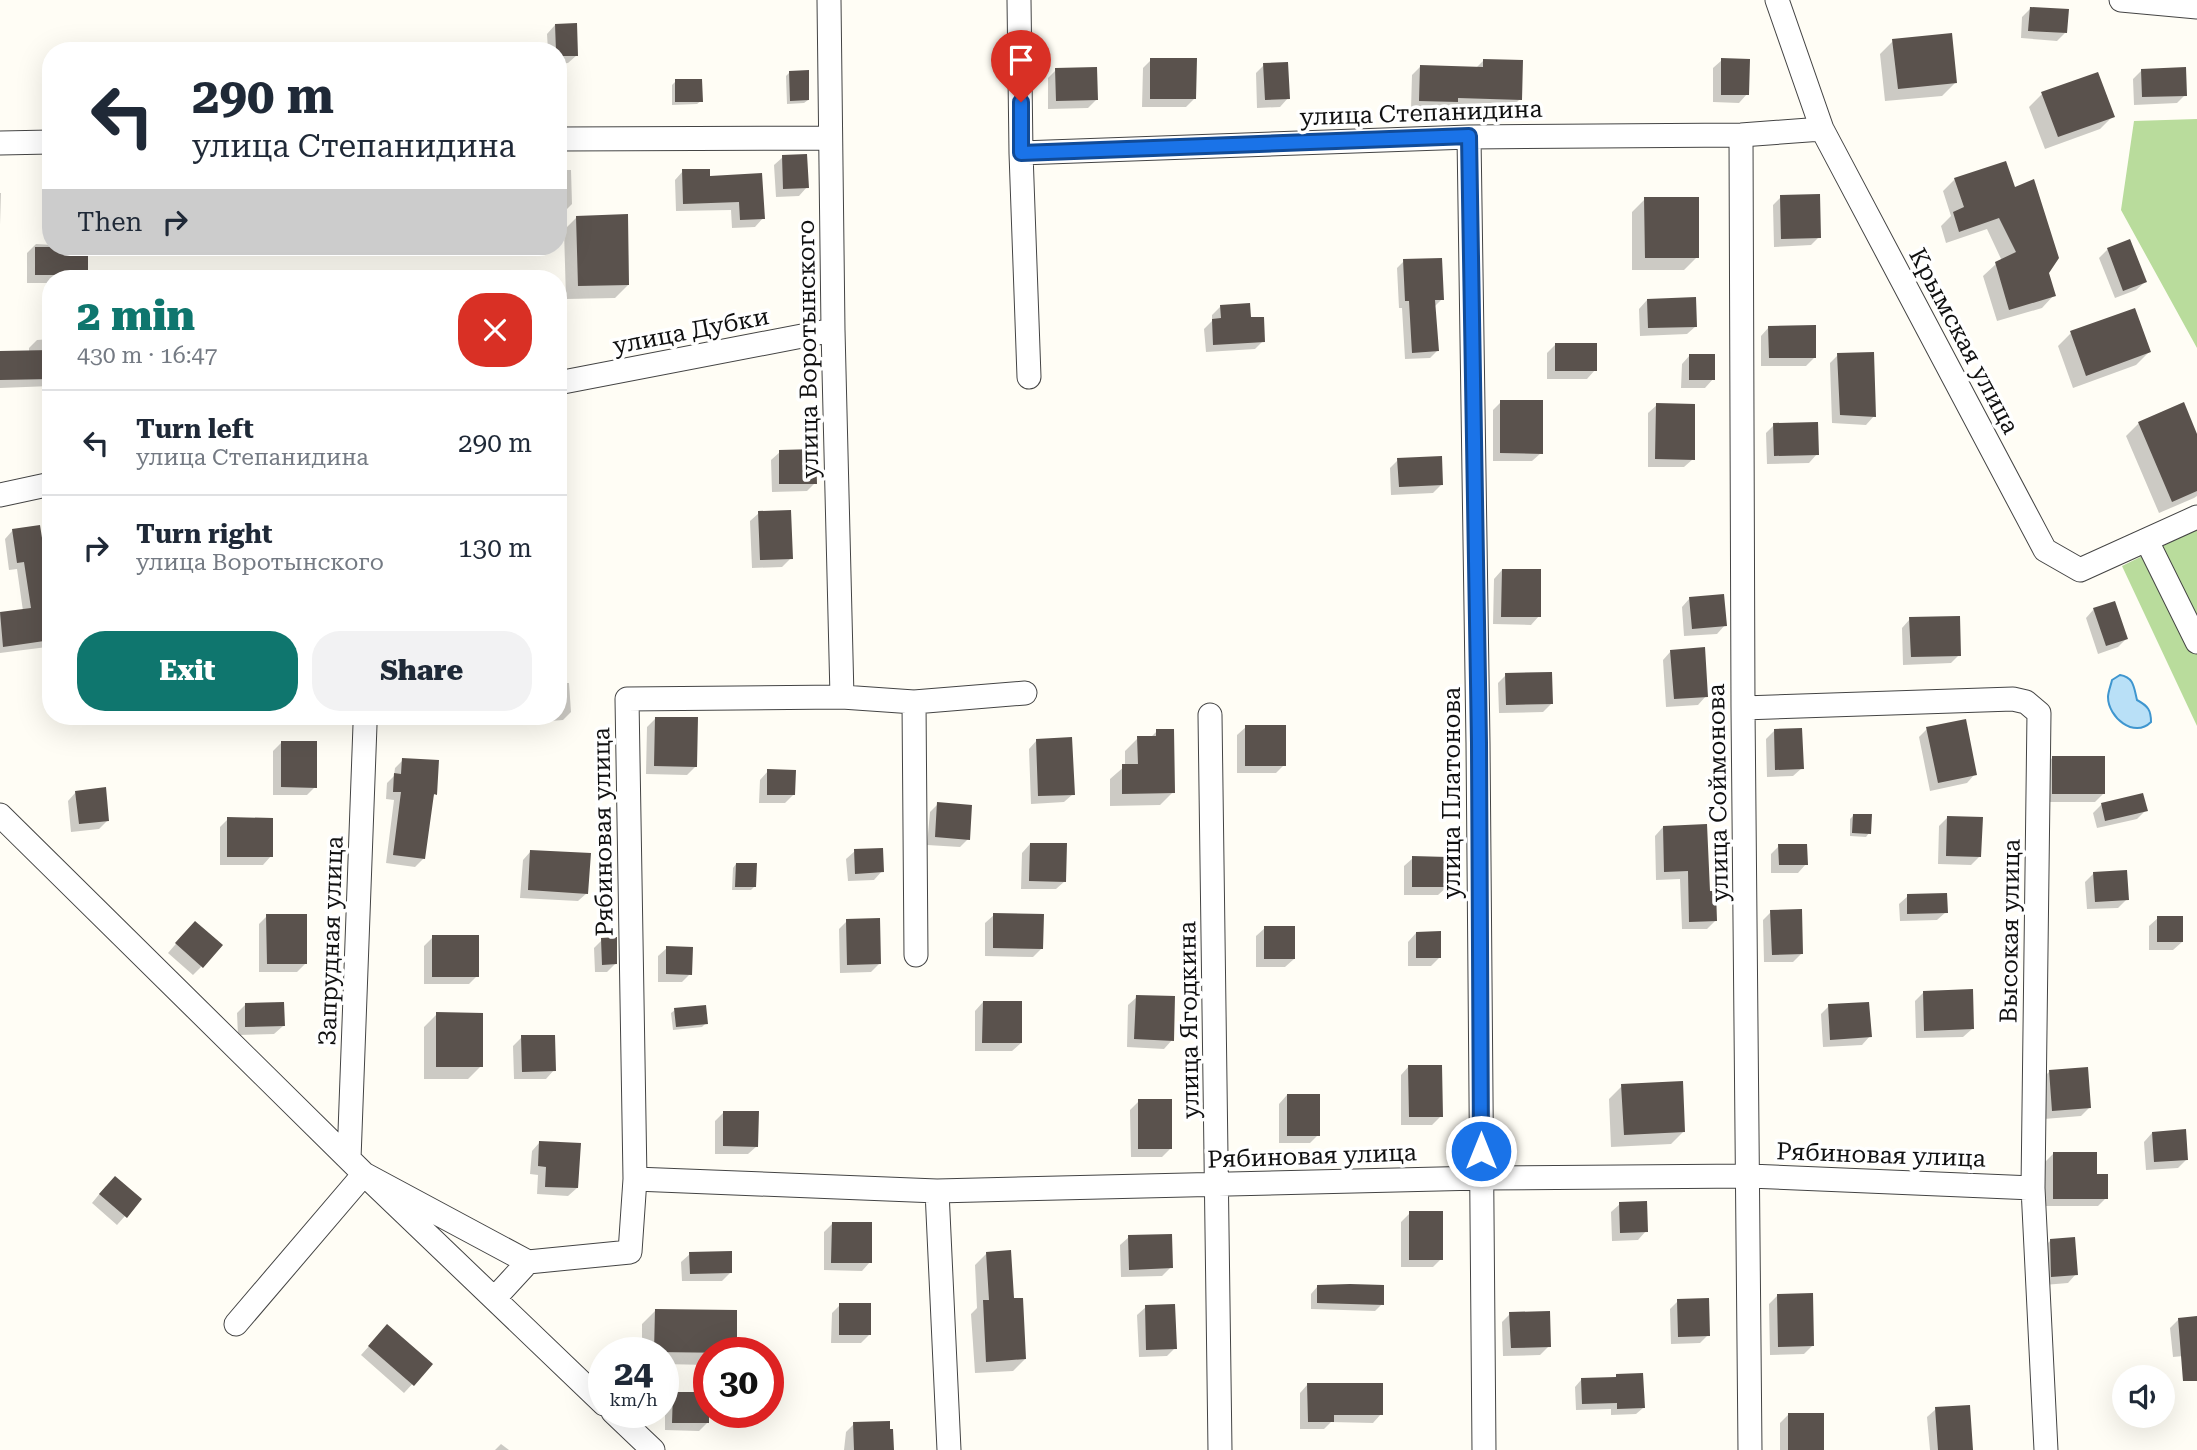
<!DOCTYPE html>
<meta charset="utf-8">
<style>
body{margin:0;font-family:"Roboto Serif",serif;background:#f2f2f3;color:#1f2937;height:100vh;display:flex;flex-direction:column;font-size:26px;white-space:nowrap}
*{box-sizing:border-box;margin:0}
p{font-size:23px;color:#747a83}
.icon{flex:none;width:38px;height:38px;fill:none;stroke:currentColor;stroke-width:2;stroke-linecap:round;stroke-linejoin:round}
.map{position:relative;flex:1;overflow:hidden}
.panel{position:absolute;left:42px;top:270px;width:525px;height:455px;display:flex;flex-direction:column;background:#fff;border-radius:28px;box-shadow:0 7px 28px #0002}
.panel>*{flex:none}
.banner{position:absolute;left:42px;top:42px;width:525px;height:214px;border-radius:28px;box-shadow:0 7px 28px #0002;background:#fff;color:#1f2937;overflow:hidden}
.fabs{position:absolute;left:2112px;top:1365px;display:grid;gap:14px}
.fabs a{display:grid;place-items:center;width:63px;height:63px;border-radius:50%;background:#fff;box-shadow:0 7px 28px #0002;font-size:35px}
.speed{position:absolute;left:588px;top:1337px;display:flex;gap:14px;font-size:35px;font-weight:700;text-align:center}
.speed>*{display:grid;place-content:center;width:91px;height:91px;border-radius:50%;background:#fff;box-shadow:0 7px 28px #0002;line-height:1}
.speed small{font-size:18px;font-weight:400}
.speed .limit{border:10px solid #d22;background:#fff;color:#111}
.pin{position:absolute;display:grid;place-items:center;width:60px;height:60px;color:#fff;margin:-72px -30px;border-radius:50% 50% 50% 0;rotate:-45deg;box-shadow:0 0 7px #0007}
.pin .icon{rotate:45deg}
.me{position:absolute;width:77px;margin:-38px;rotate:0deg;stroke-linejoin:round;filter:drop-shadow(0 0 5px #0008)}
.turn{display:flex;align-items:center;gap:24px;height:147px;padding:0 35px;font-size:32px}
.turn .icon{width:91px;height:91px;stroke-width:2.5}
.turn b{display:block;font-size:49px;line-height:60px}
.then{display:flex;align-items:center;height:66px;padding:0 35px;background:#0003;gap:14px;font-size:26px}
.round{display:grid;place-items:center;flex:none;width:74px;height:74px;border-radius:28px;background:#f2f2f3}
.summary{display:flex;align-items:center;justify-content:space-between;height:119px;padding:0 35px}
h1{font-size:42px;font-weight:800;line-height:52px;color:#0f766e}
.cta{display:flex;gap:14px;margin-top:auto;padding:14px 35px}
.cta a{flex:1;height:80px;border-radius:28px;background:#0f766e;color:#fff;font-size:28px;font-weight:800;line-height:80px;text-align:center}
.cta a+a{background:#f2f2f3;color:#1f2937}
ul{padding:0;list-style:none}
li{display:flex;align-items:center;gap:21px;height:105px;padding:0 35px;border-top:2px solid #e0e1e3}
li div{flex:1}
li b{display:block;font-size:26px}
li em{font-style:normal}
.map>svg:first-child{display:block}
</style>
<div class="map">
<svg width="2197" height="1450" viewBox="0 0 2197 1450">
<rect width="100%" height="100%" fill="#fffdf5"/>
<path fill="#b9dc9c" d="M2197,119V348L2121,210L2134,121Z
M2197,529V726L2122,566Z"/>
<path fill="#b9e0f7" stroke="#3f96cf" stroke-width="2" d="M2120,675C2134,677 2134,688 2137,700C2148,706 2151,710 2151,722C2134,739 2108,717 2108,697C2108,692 2111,685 2112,680Z"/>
<path fill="#0003" d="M2031,8L2065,33L2057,41L2021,38L2022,17Z
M555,25L577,55L568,63L558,64V51H548L547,34Z
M1893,41L1955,83L1942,96L1885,101L1880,54Z
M1151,60L1194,99L1186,107H1142L1143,68Z
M1484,60L1520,99L1512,107L1451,106L1447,110L1411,109L1412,75L1420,67L1476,68Z
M1722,60L1747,94L1739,103L1713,102V68Z
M1264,65L1288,98L1280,107L1257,108L1256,73Z
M1056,70L1096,100L1088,108L1048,109V78Z
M2142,70L2185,95L2177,103L2134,105L2133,79Z
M790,72L808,100L804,103L787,104L786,76Z
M676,81L701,101L697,104L672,105V85Z
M2042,94L2113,116L2100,129L2045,149L2029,107Z
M783,157L807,187L799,196L776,197L774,165Z
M2005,163L2054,295L2042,308L1997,321L1983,276L1996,264L2002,261L1987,229L1946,243L1941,226L1951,216L1943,191L1955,179Z
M558,170H571L572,204L564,212H558Z
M683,171L708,177L763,218L755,227L732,228L731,210L676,211L675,180Z
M0,193H1L0,225Z
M1781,197L1819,237L1811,245L1774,247L1773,205Z
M1645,199L1697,257L1684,270H1632V212Z
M577,217L628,285L615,298L566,299L564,230Z
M36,244L86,247V275L83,278H51V283H27V253Z
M2108,249L2145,282L2136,290L2115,298L2099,258Z
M1404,261L1442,299L1435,306L1437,351L1430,358L1405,359L1402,308H1399L1397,268Z
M1647,300L1696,326L1687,334L1640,336L1639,309Z
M1221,306L1250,319L1263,341L1255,349L1206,352L1204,329L1212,321V315Z
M1769,327L1814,358L1806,366H1761V336Z
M2071,333L2149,352L2136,365L2073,388L2058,346Z
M51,339V386L0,388V353L29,352V348L37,340Z
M1555,345L1595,370L1587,379H1547V353Z
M1690,355L1713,379L1705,388H1681L1682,364Z
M1838,355L1874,416L1866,425L1832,423L1830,363Z
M1501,402L1541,453L1532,461H1493V410Z
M1657,405L1693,459L1684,467H1648V413Z
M2139,423L2197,438V496L2194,498L2159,513L2126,436Z
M1774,425L1817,454L1809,463L1767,464L1766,433Z
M780,452L815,483L807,491L772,492L771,460Z
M1398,460L1441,485L1433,493L1391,495L1390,468Z
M759,513L791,558L782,567L752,568L750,521Z
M13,530L51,610V643L47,647L0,653V614L23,611L17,569L9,570L5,539Z
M1502,570L1539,616L1531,625L1493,624L1494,579Z
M1690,598L1725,625L1717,634L1684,636L1682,607Z
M2094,609L2126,639L2118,647L2098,654L2086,618Z
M1910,619L1959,655L1951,663L1903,665L1902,628Z
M1671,651L1706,696L1698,705L1666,707L1663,660Z
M1506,675L1552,703L1543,712L1499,713L1498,683Z
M558,683H569L571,712L563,720L512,724L511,716H558Z
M656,718L696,766L687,775L646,774L647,727Z
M1246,727L1284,765L1276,773H1237V735Z
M1927,729L1975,774L1967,783L1930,791L1919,737Z
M1157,731L1173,792L1160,805L1110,806V779L1125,766V751L1138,738H1150Z
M1774,731L1802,768L1793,776L1767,777L1766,739Z
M1037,740L1073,794L1064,802L1031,804L1029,749Z
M281,743L315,787L307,795H273V751Z
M2053,757L2103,794L2095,802H2044L2045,766Z
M403,760L435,794L431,798L424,858L415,867L386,863L394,800L386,799L387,783L394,776L395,768Z
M768,771L794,794L785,803H759L760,780Z
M76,792L108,820L99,829L71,832L68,801Z
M938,804L968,839L960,847L927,845L930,812Z
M2102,804L2146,810L2137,819L2097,828L2093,813Z
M1854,815L1869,833L1866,837L1850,836V819Z
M1947,818L1980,856L1971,865L1938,864L1939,826Z
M228,819L271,856L263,865H220V827Z
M1663,827L1708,893L1716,920L1707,929H1682L1680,879L1656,880L1655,836Z
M1030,844L1065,881L1056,889H1021L1022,853Z
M1779,846L1806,864L1798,873H1771V854Z
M531,851L587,893L578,901L520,898L523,860Z
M855,851L882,871L874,880L848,881L846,859Z
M1413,858L1447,887L1438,895H1404V866Z
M736,864L755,886L751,890H732L733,868Z
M2094,873L2127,899L2118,908L2087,909L2085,882Z
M1908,896L1946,912L1937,920L1900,921L1899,904Z
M1771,912L1802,953L1793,962H1764L1763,920Z
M994,915L1042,948L1033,957L985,956V923Z
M267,916L306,963L297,972H259V924Z
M2158,918L2182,942L2173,950H2149V926Z
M847,921L879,964L871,972L840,973L839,929Z
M1265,928L1294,959L1285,967H1256V936Z
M187,931L201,967L193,975L168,953Z
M1416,933L1439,958L1431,966H1408V942Z
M433,937L477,976L469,984H424V946Z
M602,940L616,963L607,972H595L594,948Z
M667,948L690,974L682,982H658V956Z
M1923,993L1972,1029L1963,1037L1916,1038L1915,1001Z
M1137,997L1172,1040L1164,1049L1127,1047L1128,1005Z
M983,1002L1021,1043L1012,1051H975V1011Z
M246,1004L283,1026L274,1034L238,1035L237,1013Z
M1829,1006L1870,1036L1862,1045L1823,1047L1821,1014Z
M675,1010L706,1023L702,1027L673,1030L671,1013Z
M437,1014L481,1066L468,1079H424V1027Z
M522,1037L554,1070L546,1079H514L513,1046Z
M1409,1066L1441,1116L1432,1125H1401V1075Z
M2049,1072L2089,1108L2081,1116L2044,1119L2041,1080Z
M1622,1086L1684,1131L1671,1144L1611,1147L1609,1099Z
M1287,1095L1318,1135L1310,1143H1279V1104Z
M1139,1101L1171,1148L1162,1157H1131L1130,1110Z
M724,1112L757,1146L748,1154H715V1121Z
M2152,1133L2186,1160L2178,1168L2146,1170L2144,1142Z
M540,1142L577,1188L568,1196L537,1194L538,1175L530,1174L532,1151Z
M2053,1154L2106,1198L2098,1206H2045V1162Z
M106,1186L125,1216L117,1225L92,1203Z
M1620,1204L1646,1231L1638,1240L1612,1241L1611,1212Z
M1410,1213L1441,1259L1433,1267H1401V1222Z
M833,1223L870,1262L862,1271L824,1270V1232Z
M1129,1237L1171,1267L1162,1276L1121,1277L1120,1245Z
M2050,1241L2076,1274L2068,1283L2044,1285L2042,1249Z
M987,1253L1012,1300L1025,1359L1013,1371L975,1373L971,1314L977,1308L975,1265Z
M690,1254L730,1273L722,1281H682L681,1262Z
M1317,1287L1382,1304L1375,1311L1311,1309V1294Z
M1778,1295L1812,1346L1804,1354L1770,1355L1769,1304Z
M1678,1301L1708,1335L1700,1343L1671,1344L1670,1309Z
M840,1305L869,1335L861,1343H831L832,1313Z
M1146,1307L1175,1348L1167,1356L1139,1357L1137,1315Z
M655,1311L734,1353H709V1365L663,1364V1353H642V1324Z
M1510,1314L1549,1346L1540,1355L1503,1356L1502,1322Z
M2197,1318V1352L2194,1355L2173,1357L2170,1328L2179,1319Z
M379,1335L431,1364L404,1393L361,1355Z
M1617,1376L1643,1408L1636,1414L1611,1415V1409L1576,1410L1575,1387L1581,1380L1613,1379Z
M1308,1384L1381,1414L1373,1423L1331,1422L1324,1429H1300V1393Z
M673,1394L708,1422L699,1431L665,1430V1402Z
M1936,1409L1972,1450H1930L1927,1417Z
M1788,1415L1823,1450H1780V1423Z
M854,1424L892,1450H844L846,1432Z
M501,1444L509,1450H495Z"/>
<path fill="#5a524d" d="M2030,7L2069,9L2067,33L2028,31Z
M577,23L578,56H558V51H556L555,24Z
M1952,33L1957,83L1898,89L1892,39Z
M1150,58H1197L1196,99H1150Z
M1721,58L1750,59L1749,95H1721Z
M1483,59L1523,60L1522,100L1458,98V102L1419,101L1420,65L1483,67Z
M1288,62L1290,99L1265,100L1263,63Z
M1097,67L1098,100L1056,101L1055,68Z
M2186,67L2187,96L2142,97L2141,69Z
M809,70V100L790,101L789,71Z
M2098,72L2115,117L2058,137L2041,92Z
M675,79H702L703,102H675Z
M807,154L809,188L783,189L782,155Z
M2006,161L2015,187L2034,179L2059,258L2049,273L2056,296L2009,310L1995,262L2016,252L1999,218L1959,232L1953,212L1964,207L1954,178Z
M682,169H710V176L762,173L765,219L740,220L739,202L683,204Z
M1820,194L1821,238L1781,239L1780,195Z
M1644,197H1699V258H1645Z
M628,214L629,285L578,286L576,216Z
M2130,239L2147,282L2123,291L2107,248Z
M35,247H88V275H35Z
M1442,258L1444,300H1435L1439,351L1412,353L1409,301H1405L1403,259Z
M1696,297L1697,327L1648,328L1647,299Z
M1250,303L1251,317H1264L1265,342L1213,345L1212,319L1221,318L1220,305Z
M2135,308L2151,352L2086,376L2070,331Z
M1816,325V358H1769L1768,326Z
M1555,343H1597V371H1555Z
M51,350V379L0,380V351Z
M1874,352L1876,417L1840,415L1837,353Z
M1689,354H1715V380H1689Z
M1500,400H1543V454L1500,453Z
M2184,402L2197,434V491L2172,502L2138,422Z
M1656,403L1695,404V460L1655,459Z
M1818,422L1819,455L1774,456L1773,423Z
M816,449L817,484H779V450Z
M1442,456L1443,485L1399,487L1397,458Z
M791,510L793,559L760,560L758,511Z
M40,525L51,596V640L3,647L0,612L31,608L24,562L17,563L12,529Z
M1502,569H1541V617H1501Z
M1724,594L1727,626L1692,629L1689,597Z
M2115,601L2128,639L2106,646L2093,608Z
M1960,616L1961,656L1911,657L1909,617Z
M1705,647L1708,697L1674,699L1670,650Z
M1552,672L1553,704L1506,705L1505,673Z
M655,717H698L697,767L654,766Z
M1966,719L1977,775L1938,783L1926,727Z
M1245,725H1286V766H1245Z
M1802,728L1804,769L1775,770L1774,729Z
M1156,729H1174L1175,793L1122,794V764H1138L1137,736H1156Z
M1072,737L1075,795L1038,796L1036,739Z
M281,741H317V788L281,787Z
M2052,756H2105V794H2052Z
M402,758L439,760L437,795L434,794L425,859L393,855L401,792H393L394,773L401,774Z
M767,769L796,770L795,795H767Z
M106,787L109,821L79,824L75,791Z
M2143,793L2148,811L2105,821L2101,803Z
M937,802L972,805L970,840L935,837Z
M1853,814H1872L1871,834L1852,833Z
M1947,816L1983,817L1981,857L1946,856Z
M227,817L273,818V857H227Z
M1707,824L1710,891H1716L1717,921L1689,922L1688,871L1664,872L1663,826Z
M1030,843H1067L1066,882L1029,881Z
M1778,844H1807L1808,865H1779Z
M883,848L884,872L855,874L854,849Z
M530,850L591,853L588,894L528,890Z
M1412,856L1448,857L1449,887H1412Z
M736,863H757L756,887H735Z
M2127,870L2129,900L2095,902L2093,872Z
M1947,893L1948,913L1907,914V894Z
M1802,909L1803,954L1772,955L1770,910Z
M993,913L1044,914L1043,949L993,948Z
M266,914H307V964H267Z
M2157,916H2183V942H2157Z
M880,918L881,964L847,965L846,919Z
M195,921L223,945L203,968L175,943Z
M1264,926H1295V959H1264Z
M1441,931V958H1416V932Z
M432,935H479V977H432Z
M617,937V964L602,965L601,938Z
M666,946L693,947L692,975L666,974Z
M1973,989L1974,1029L1924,1031L1923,991Z
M1136,995L1175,996L1174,1041L1134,1039Z
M983,1001H1022V1043H982Z
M284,1002L285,1026L245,1027V1003Z
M1869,1002L1872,1037L1830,1040L1828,1004Z
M706,1005L708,1024L676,1027L674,1008Z
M436,1012L483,1013V1067H436Z
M521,1035H555L556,1071L522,1072Z
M1408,1065H1442L1443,1117H1409Z
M2088,1067L2091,1108L2052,1111L2049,1070Z
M1683,1081L1685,1132L1624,1135L1621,1084Z
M1287,1094H1320V1136H1287Z
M1138,1099H1172V1149H1138Z
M723,1111H759L758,1147L723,1146Z
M2186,1129L2188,1160L2154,1162L2152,1132Z
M539,1141L581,1143L578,1188L545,1187L546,1167L538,1166Z
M2053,1152H2097V1174H2108V1199H2053Z
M115,1176L142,1199L127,1218L99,1194Z
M1647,1201L1648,1232L1620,1233L1619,1202Z
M1409,1211H1443V1260H1409Z
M832,1222H872V1263H831Z
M1172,1234L1173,1268L1129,1270L1128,1235Z
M2075,1237L2078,1275L2051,1277L2050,1239Z
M1011,1250L1014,1298H1023L1026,1359L986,1362L983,1300H989L986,1252Z
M732,1251V1273L690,1274L689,1252Z
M1350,1284L1384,1285V1305L1317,1303V1285Z
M1813,1293L1814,1346L1778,1347L1777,1294Z
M1709,1298L1710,1336L1678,1337L1677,1299Z
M839,1303H871V1335H839Z
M1175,1304L1177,1349L1146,1350L1145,1305Z
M655,1309L737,1310V1353L654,1352Z
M1550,1311L1551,1347L1511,1348L1509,1312Z
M2197,1316V1381H2183L2178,1318Z
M387,1324L433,1364L414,1386L368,1346Z
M1643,1373L1645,1408L1617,1409V1403L1582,1404L1581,1378L1616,1377V1374Z
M1307,1383H1383V1415H1334V1422H1308Z
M673,1392H709V1423H672Z
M1970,1405L1973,1450H1938L1935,1407Z
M1788,1413H1824V1450H1788Z
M890,1421V1429H893L894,1450H854L853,1422Z"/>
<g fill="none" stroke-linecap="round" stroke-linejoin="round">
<defs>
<path id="minor" d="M829,0L833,330L842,697
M1019,0L1021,153L1029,377
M1777,0L1822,129L2045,550L2080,570L2197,517
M2121,0L2197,7
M1741,135L1743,708L1750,1450
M1469,137L1478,743L1484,1450
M558,139L830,138
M0,143L51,142
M1021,153L1469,137L1741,135L1822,129
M558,383L833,330
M0,495L51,484
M2147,541L2197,642
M914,702L1025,693
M1743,708L2013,699L2026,702L2039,713L2033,1188L2046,1450
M1210,715L1220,1450
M0,815L364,1174L604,1404
M349,1159L365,725
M635,1179L937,1191L1481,1178L1749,1176L2033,1188
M937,1191L949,1450
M495,1298L528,1262L630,1252L635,1179L627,699L842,697L914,702L916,955
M236,1324L364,1174L528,1262
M613,1412L653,1450"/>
</defs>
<use href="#minor" stroke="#444" stroke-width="25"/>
<use href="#minor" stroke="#fff" stroke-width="23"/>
</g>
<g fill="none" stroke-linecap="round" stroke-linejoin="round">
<defs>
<path id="route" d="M1021,102V153L1469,136L1479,743L1481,1151"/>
</defs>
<use href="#route" stroke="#114b97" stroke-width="18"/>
<use href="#route" stroke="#1a73e8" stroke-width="12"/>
</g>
<g text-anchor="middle" stroke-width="7" stroke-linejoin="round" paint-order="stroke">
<g font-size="24" fill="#111" stroke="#fff">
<text transform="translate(1421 113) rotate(-2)" y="8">улица Степанидина</text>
<text transform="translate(691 331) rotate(-11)" y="8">улица Дубки</text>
<text transform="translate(1964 341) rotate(62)" y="8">Крымская улица</text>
<text transform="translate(808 349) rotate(-91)" y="8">улица Воротынского</text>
<text transform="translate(1452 793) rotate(-90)" y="8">улица Платонова</text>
<text transform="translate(1718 793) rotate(-91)" y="8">улица Соймонова</text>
<text transform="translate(603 832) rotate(-91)" y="8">Рябиновая улица</text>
<text transform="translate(2010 931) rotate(-89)" y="8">Высокая улица</text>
<text transform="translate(331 941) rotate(-88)" y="8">Запрудная улица</text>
<text transform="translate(1189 1020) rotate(-91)" y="8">улица Ягодкина</text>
<text transform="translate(1881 1155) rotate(2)" y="8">Рябиновая улица</text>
<text transform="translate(1312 1156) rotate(-2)" y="8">Рябиновая улица</text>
</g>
</g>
</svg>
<div class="fabs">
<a><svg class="icon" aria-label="sound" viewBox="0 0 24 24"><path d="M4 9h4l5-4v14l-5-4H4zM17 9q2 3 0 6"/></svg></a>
</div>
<div class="speed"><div>24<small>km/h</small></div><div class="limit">30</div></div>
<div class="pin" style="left:1021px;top:102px;background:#d93025"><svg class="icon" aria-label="arrive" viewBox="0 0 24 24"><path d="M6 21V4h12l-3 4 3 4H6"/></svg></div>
<svg class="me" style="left:1481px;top:1151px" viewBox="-20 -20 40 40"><circle r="17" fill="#1a73e8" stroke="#fff" stroke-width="3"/><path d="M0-11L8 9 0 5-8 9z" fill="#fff"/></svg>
<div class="banner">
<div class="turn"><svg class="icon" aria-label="left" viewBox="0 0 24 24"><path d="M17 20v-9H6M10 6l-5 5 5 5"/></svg><div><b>290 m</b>улица Степанидина</div></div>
<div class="then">Then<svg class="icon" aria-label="right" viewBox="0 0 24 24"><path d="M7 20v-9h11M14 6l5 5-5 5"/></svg></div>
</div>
<section class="panel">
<div class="summary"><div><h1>2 min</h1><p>430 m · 16:47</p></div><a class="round" style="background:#d93025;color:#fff"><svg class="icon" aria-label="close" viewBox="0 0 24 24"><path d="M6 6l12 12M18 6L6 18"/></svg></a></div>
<ul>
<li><svg class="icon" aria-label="left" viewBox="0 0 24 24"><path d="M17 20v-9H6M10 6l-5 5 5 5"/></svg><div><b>Turn left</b><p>улица Степанидина</p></div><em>290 m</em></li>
<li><svg class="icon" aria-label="right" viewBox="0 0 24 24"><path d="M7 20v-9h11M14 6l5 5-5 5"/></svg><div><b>Turn right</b><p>улица Воротынского</p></div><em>130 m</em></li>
</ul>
<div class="cta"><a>Exit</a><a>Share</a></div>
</section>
</div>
